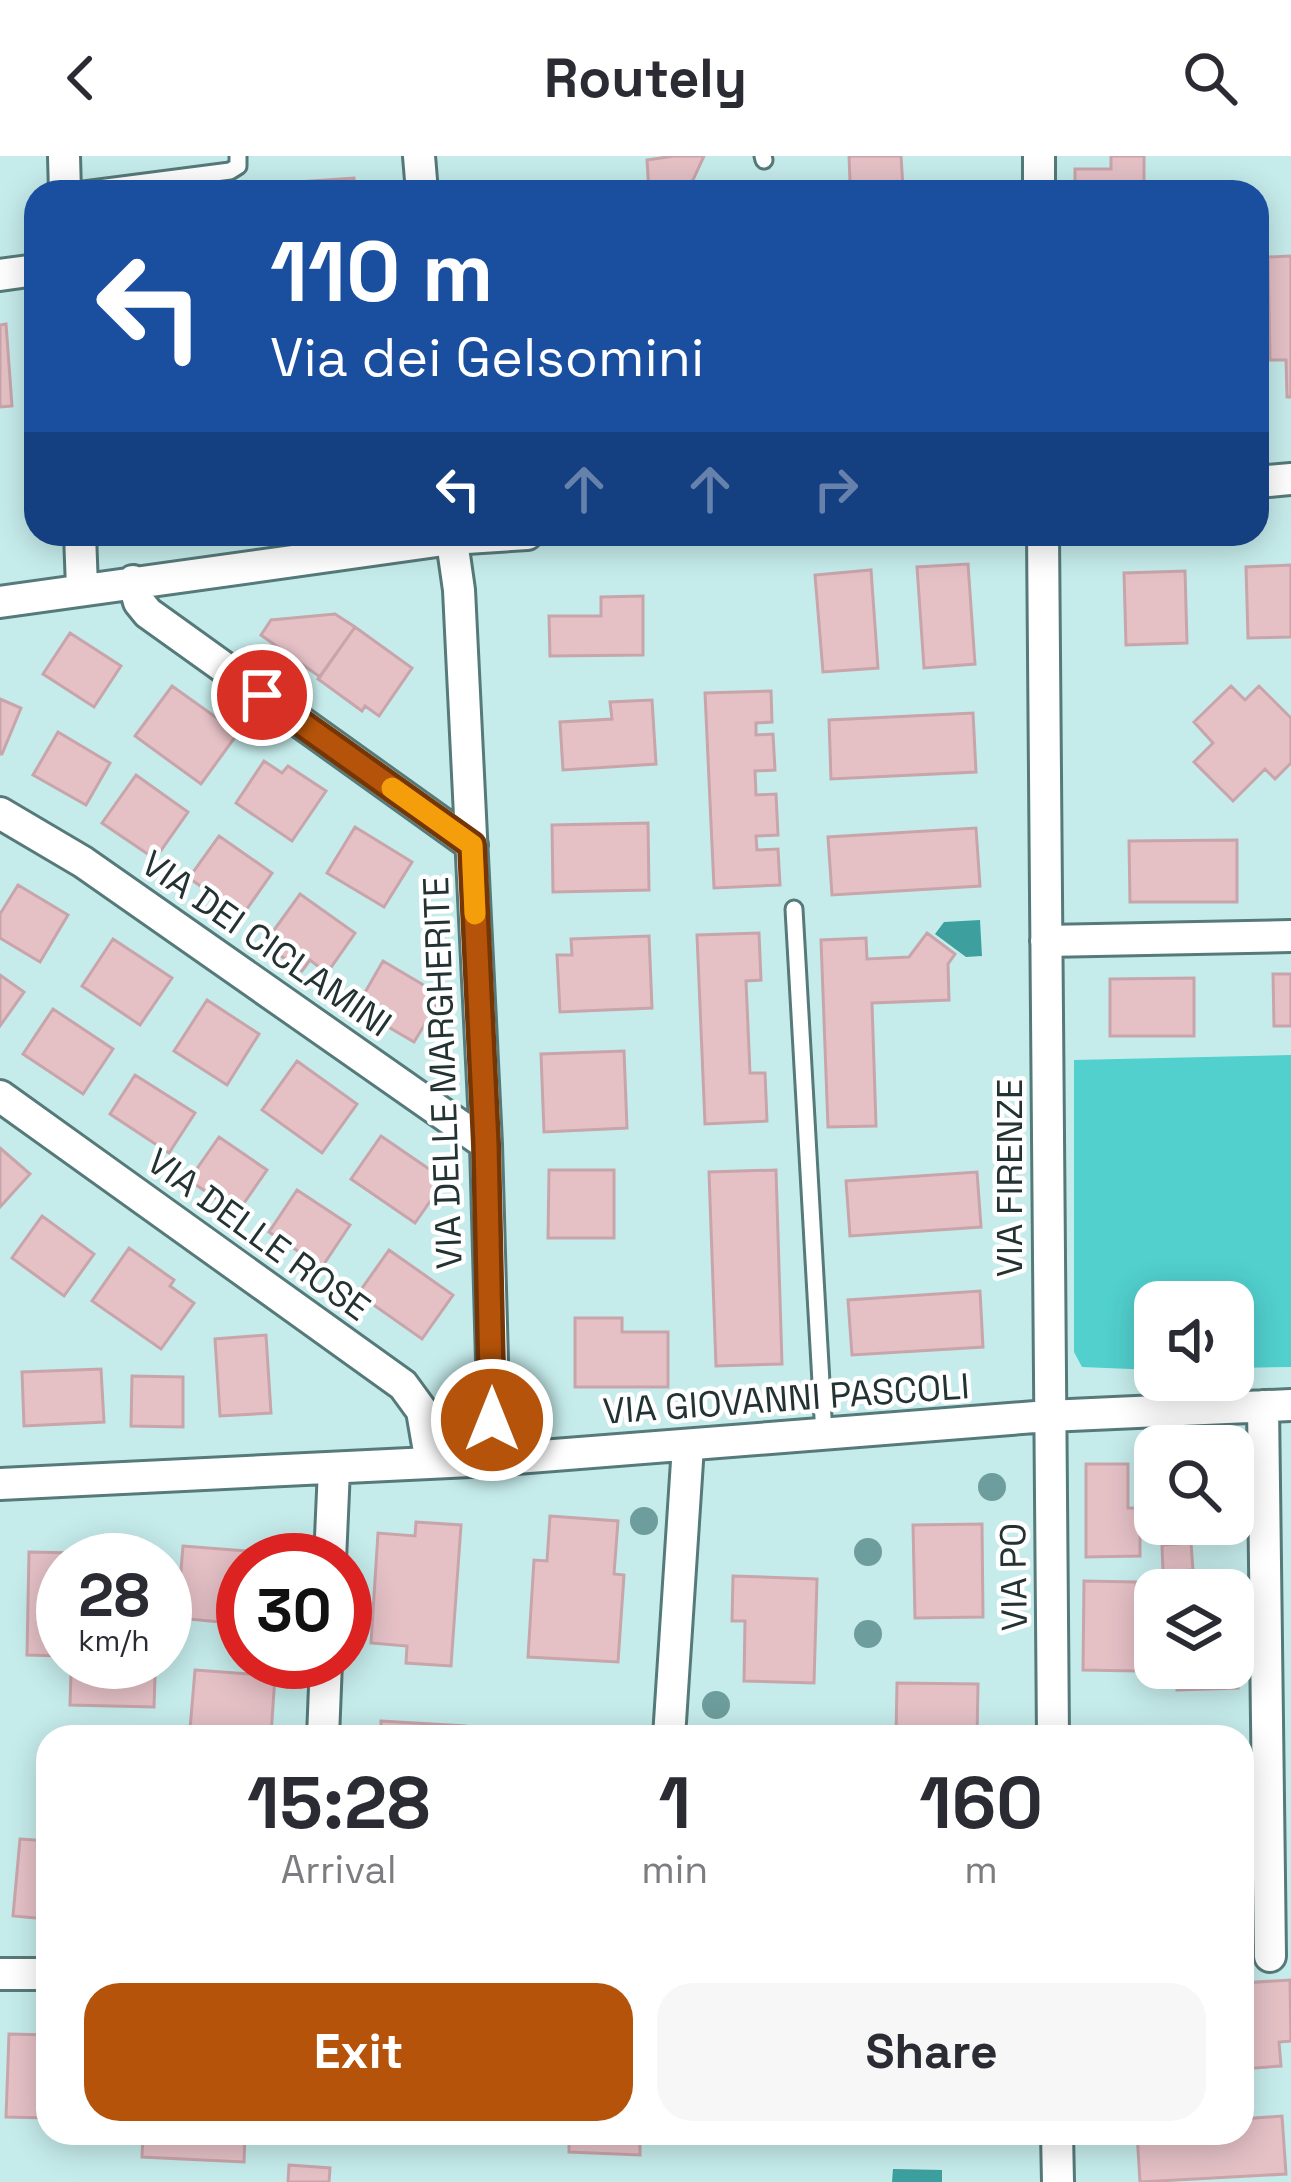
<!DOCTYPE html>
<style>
body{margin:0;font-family:"Space Grotesk",sans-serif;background:#f7f7f7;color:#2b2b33;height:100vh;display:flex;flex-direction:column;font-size:45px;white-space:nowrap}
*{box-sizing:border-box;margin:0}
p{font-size:39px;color:#7c7c81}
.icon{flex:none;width:66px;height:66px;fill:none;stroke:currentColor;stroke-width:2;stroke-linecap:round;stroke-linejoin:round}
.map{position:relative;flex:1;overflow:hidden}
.sheet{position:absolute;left:36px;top:1569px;width:1218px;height:420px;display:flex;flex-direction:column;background:#fff;border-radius:36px;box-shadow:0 6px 30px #0003}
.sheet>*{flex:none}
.hud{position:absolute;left:24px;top:24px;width:1245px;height:366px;border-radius:36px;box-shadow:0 6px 30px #0003;background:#1a4fa0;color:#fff;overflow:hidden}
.controls{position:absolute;left:1134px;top:1125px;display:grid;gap:24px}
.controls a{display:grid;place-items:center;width:120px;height:120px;border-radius:24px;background:#fff;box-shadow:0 6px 30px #0003;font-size:60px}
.speed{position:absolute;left:36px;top:1377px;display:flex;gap:24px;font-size:60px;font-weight:700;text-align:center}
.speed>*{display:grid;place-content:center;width:156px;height:156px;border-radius:50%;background:#fff;box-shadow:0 6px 30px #0003;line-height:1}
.speed small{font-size:30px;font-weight:400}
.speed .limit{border:18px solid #d22;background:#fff;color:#111}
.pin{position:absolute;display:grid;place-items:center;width:102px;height:102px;color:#fff;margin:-51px;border:6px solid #fff;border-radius:50%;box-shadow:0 3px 12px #0007}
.me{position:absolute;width:132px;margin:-66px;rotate:0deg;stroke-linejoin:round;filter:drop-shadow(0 0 9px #0008)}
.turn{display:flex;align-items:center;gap:42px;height:252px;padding:0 48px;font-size:54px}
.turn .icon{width:156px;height:156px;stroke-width:2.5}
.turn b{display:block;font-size:84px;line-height:102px}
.lanes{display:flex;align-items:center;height:114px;padding:0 48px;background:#0003;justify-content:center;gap:60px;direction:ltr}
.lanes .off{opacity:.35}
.eta{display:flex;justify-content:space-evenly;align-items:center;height:204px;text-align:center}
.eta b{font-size:72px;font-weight:600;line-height:84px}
.action{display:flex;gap:24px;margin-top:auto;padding:24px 48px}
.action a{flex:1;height:138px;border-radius:36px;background:#b45309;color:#fff;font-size:48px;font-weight:600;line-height:138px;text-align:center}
.action a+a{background:#f7f7f7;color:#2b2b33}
header{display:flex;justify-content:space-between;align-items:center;height:156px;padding:0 48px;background:#fff;font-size:54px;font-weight:600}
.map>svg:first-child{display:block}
</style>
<header><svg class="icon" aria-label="back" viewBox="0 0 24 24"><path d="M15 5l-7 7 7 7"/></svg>Routely<svg class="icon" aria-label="search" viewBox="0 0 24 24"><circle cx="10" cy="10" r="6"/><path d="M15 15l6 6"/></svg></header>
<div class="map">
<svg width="1291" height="2026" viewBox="0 0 1291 2026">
<rect width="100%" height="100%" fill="#c5eceb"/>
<path fill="#51d0ce" d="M1291,899V1211L1233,1212V1146H1155V1214L1082,1211L1074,1196V904Z"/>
<path fill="#3da09f" d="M980,764L982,800L966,801L935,778L944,766Z
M893,2013L942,2014V2026H892Z"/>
<path fill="#e5c1c6" stroke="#c8a5aa" stroke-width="3" d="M674,0H704L693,24L703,29L704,36H649L647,4Z
M849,0H901L903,32L900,36H837L850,25Z
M1111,0H1144V36H1075V13H1111Z
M354,22L355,36H285L284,27Z
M1291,100V241H1287L1286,204H1270L1268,101Z
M6,168L12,250L0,251V169Z
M968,408L975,508L924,512L917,411Z
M1291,409V481L1248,482L1246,411Z
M871,414L878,512L823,516L815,419Z
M1185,415L1187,487L1126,489L1124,417Z
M643,440V499L550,500L549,460H601V441Z
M335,458L355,471L320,521L261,479L271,464Z
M355,471L412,512L379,560L365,550L362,555L318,523Z
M70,477L121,510L94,551L43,518Z
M172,530L238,577L201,628L135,580Z
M1231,530L1245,544L1259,530L1291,562V607L1275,623L1265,613L1233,645L1194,606L1213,587L1194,566Z
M771,535L772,566L756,567V579L773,578L775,614L755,615L756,639L776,638L778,679L756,680L757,694L778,693L780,729L714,732L705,537Z
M0,543L21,552L2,598H0Z
M652,544L656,608L563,614L560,566L612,563L610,546Z
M973,557L976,616L831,623L829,564Z
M58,576L110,607L86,649L33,619Z
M264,605L282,617L288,610L326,635L292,685L236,647Z
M136,619L188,656L155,703L102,667Z
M648,667L649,734L553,736L552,669Z
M355,671L412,706L384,751L327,717Z
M976,672L980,730L832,739L828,681Z
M219,680L272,717L242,760L189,722Z
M1237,684V746H1130L1129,685Z
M18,729L68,759L40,806L0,782V758Z
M300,738L355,777L327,817L310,804L302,815L264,788Z
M759,777L761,824L746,825L750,917H765L767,965L705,968L697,779Z
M927,777L955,798L948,808L949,844L872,847L876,970L828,971L821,784L866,782L867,803L909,801Z
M649,780L652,852L560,856L557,799H572L571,783Z
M113,783L172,822L140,869L82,830Z
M383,805L442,840L414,886L356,852Z
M1273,818H1291V870H1274Z
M0,819L24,836L0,870Z
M1194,822V880H1110V823Z
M207,844L259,878L227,929L174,895Z
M53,853L113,893L83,938L23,898Z
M624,895L627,972L544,976L541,898Z
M297,905L357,948L322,997L262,954Z
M135,919L195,957L169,997L110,958Z
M381,980L445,1024L415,1067L351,1023Z
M219,981L267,1014L237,1057L189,1024Z
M0,992L30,1018L0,1051Z
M549,1014H614V1082H548Z
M776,1014L782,1208L716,1210L709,1016Z
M977,1016L981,1071L850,1080L846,1025Z
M297,1034L350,1069L322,1111L269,1076Z
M42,1060L94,1098L64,1140L12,1102Z
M129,1092L174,1124L170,1130L194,1147L161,1193L92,1145Z
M389,1094L453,1139L422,1183L358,1138Z
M980,1135L983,1191L852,1199L848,1144Z
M575,1162H622V1176H668V1231H575Z
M266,1179L271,1257L220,1260L215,1183Z
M101,1213L104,1266L24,1270L22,1216Z
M132,1220L183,1221V1271L131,1270Z
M1233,1302L1236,1370L1175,1371L1233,1368Z
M1086,1308H1128V1352H1140V1400L1086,1401Z
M550,1360L618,1365L614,1418L624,1419L618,1506L528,1501L534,1404L547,1405Z
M416,1366L461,1369L451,1510L406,1507L407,1490L371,1487L378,1377L415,1380Z
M982,1368L983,1461L915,1462L913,1369Z
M1191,1387L1193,1414L1163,1416L1162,1389Z
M183,1390L284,1398V1404H243V1468L177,1462Z
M29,1396L131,1398V1404H63V1500L27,1499Z
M1193,1414L1194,1434H1164L1163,1416Z
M733,1420L817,1423L814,1527L744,1525L745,1465H732Z
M1084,1425L1136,1426V1515L1083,1514Z
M1233,1473H1237L1238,1532L1177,1534V1512H1233Z
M195,1514L275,1520L271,1579L190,1573Z
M71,1517L155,1520L154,1551L70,1549Z
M897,1527L978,1528L977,1581H896Z
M381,1565L465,1570L464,1581H381Z
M20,1683L48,1685V1763L13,1760Z
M1290,1824L1291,1885L1279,1886L1281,1910L1242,1913V1827Z
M9,1878L48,1879V1962L6,1961Z
M1282,1960L1286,2018L1140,2026L1137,1977H1242V1963Z
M143,1977H245L244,2006L142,2001Z
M316,1977H382V1986L316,1984Z
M569,1977H640V1999L569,1996Z
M722,1977H791L790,1983Z
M289,2009L330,2012L329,2026H288Z"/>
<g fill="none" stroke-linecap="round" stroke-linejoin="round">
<defs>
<path id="service" d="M763,0L764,4
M68,36L230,15L238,10V0
M794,753L824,1279"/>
<path id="minor" d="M64,0L65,36
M419,0L422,36
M1039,0V36
M0,119L36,114
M1257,326L1291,323
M80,378L82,432
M451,378L459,434L486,988L493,1241L491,1304
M1043,378L1053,1581
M133,425L139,446L148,457L472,689
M0,446L451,383L527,378
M0,657L83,706L486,988
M1046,785L1291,780
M0,940L403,1229L422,1255L431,1307
M1263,1250L1270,1800
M0,1328L491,1304L1048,1260L1291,1249
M330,1404L334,1313
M323,1581L326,1506
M669,1581L688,1290
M0,1818H48
M1057,1977L1058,2026"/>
</defs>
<use href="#service" stroke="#567a79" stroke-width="21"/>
<use href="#minor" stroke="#567a79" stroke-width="36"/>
<use href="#service" stroke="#fff" stroke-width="15"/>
<use href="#minor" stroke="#fff" stroke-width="30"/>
</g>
<g fill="#6d9d9c">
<circle cx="992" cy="1331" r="14"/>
<circle cx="644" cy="1365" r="14"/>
<circle cx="868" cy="1396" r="14"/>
<circle cx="868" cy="1478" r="14"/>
<circle cx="716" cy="1549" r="14"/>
</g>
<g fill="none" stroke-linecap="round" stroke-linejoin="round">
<defs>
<path id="route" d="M262,539L472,689L486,988L492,1264"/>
</defs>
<use href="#route" stroke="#753606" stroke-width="30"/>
<use href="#route" stroke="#b45309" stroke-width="21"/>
<path stroke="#f59e0b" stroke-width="21" d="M392,632L472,689L475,758"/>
</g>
<g text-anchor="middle" stroke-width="9" stroke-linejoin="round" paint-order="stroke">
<g font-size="36" fill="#233232" stroke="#fff">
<text transform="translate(267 787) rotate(35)" y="13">VIA DEI CICLAMINI</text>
<text transform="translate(442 917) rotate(-92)" y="13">VIA DELLE MARGHERITE</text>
<text transform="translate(1009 1022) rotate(-90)" y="13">VIA FIRENZE</text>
<text transform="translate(259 1078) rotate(36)" y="13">VIA DELLE ROSE</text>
<text transform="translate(786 1242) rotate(-4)" y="13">VIA GIOVANNI PASCOLI</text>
<text transform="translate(1013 1421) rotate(-91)" y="13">VIA PO</text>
</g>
</g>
</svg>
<div class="controls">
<a><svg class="icon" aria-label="sound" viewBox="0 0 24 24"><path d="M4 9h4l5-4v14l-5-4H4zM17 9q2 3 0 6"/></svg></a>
<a><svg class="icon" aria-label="search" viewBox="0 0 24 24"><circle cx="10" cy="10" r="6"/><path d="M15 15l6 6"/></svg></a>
<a><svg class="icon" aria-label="layers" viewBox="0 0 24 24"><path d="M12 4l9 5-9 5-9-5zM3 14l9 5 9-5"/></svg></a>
</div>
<div class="speed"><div>28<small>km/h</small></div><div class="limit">30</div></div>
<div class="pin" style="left:262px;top:539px;background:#d93025"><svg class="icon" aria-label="arrive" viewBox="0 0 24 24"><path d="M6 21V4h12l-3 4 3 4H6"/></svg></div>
<svg class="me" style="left:492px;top:1264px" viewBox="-20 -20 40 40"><circle r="17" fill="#b45309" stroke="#fff" stroke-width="3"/><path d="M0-11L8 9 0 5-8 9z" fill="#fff"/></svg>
<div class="hud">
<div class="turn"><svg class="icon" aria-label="left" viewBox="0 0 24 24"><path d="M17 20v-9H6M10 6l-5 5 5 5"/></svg><div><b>110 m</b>Via dei Gelsomini</div></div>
<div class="lanes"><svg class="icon" aria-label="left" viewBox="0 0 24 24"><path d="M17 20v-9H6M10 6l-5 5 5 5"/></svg><svg class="icon off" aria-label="ahead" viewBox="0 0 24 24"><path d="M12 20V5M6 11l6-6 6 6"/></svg><svg class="icon off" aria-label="ahead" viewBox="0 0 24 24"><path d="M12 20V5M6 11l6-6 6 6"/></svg><svg class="icon off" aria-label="right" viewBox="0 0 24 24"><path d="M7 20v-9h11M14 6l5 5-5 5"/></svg></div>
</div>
<section class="sheet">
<div class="eta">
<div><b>15:28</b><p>Arrival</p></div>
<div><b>1</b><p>min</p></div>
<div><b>160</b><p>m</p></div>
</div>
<div class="action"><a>Exit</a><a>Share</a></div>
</section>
</div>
